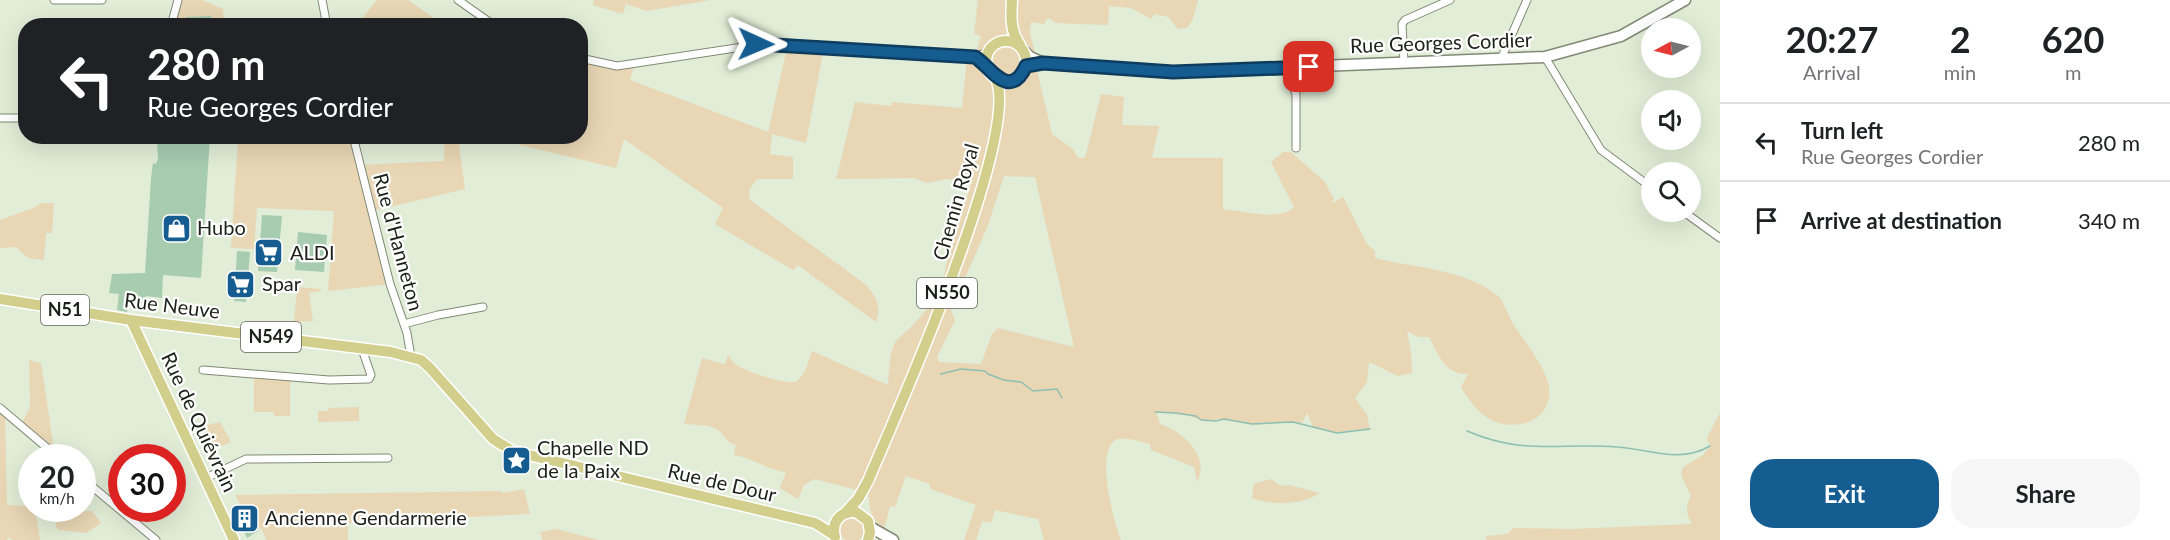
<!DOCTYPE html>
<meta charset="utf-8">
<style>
body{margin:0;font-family:Lato,sans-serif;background:#f6f6f6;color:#202124;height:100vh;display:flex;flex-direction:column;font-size:22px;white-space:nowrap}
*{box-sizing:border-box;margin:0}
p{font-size:20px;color:#757577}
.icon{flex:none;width:33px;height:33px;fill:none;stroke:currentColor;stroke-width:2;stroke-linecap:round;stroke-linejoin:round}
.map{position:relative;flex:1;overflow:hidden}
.side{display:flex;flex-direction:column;background:#fff;width:450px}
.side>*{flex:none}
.banner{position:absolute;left:18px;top:18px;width:570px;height:126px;border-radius:24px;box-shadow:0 6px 24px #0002;background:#202124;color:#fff;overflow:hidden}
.needle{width:39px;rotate:263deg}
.buttons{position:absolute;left:1641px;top:18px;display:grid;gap:12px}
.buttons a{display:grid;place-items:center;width:60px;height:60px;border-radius:50%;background:#fff;box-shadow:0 6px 24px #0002;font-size:30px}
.speed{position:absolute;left:18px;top:444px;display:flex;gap:12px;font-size:30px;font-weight:700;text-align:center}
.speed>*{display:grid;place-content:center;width:78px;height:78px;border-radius:50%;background:#fff;box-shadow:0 6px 24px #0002;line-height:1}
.speed small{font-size:15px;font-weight:400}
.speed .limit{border:9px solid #d22;background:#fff;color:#111}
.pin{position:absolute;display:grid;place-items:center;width:51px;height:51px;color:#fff;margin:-26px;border-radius:12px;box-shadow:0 3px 9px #0006}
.me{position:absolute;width:66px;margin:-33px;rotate:91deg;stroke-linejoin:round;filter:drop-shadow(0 0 4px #0008)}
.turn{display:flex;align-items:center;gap:21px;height:126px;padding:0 30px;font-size:27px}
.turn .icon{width:78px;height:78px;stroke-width:2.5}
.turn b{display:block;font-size:42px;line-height:51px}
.eta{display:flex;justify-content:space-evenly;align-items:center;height:102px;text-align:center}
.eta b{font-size:36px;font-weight:700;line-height:42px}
.action{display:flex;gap:12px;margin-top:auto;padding:12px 30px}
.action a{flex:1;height:69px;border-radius:24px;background:#155d91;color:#fff;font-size:24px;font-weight:700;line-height:69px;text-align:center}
.action a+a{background:#f6f6f6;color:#202124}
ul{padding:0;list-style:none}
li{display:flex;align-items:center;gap:18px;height:78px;padding:0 30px;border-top:2px solid #e0e0e0}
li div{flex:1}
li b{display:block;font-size:22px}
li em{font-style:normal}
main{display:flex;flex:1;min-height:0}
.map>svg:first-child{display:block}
</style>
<main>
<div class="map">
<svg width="1720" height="540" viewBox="0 0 1720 540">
<rect width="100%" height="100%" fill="#e1edd7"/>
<path fill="#e8d6b4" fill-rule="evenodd" d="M178,0H202L223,9L224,25L171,26Z
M377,0H408L444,25H360L359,22Z
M594,0H710L647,11L626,4L623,14L593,5Z
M978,0H1198L1193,19L1187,28L1178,29L1168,17L1155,14L1151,19L1131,8L1109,6L1108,25L1056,23L1048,18L1044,24L1031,22L1030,33L1037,61L1030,57L1011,24L1002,41C991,45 986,52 986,64L995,77L1001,96L1008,84L1020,75L1026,66L1037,70L1052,134L1073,149L1078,158H1085L1101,94L1124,97L1122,125L1159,126L1152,158H1223V209C1243,211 1281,222 1294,207L1271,162L1283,152H1291L1325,182L1334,199L1331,204L1343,197L1367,244L1375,251V258C1415,268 1464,269 1497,295C1503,299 1509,319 1515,327C1524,339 1544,368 1548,382C1556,415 1525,432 1496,422C1480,416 1470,402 1461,387L1468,374C1445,375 1439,355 1429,337H1418L1407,331L1411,352L1412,373L1398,376L1369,362L1367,382L1355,398L1367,415L1370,429C1348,430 1336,436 1313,427L1307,413L1302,423C1285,420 1268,426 1251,424C1242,423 1233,419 1224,419C1216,419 1209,422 1201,420C1186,414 1172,413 1156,412L1160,424C1182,431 1211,456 1197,482L1194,467L1151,450L1150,444C1141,442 1126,437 1118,439C1093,447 1114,523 1121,540H1044L1038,519L995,510L991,523L982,521L976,540H964L976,505L930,489V484L906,476L895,507L890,506L884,530C874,523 868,509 869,497L867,496L895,408L857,490L814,479L804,485L798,499L780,488L786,472C767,470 753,458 734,455L736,445C724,441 726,436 718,430C709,424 695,425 684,424L702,358L725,364L728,355C731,359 733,363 738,366C747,371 788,387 797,381C805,376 809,359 812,351L888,385C889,373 889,358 893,347C896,338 903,335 909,329C923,316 937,296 945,279L944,275L952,240L972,182L946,179L927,183L914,178L836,179L855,102L891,106L892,102L962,108L967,57H975L981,36L974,34ZM1004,176L1035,177L1074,347L998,328L992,334L981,364L939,362L937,357L955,320L951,310L987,228Z
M788,44L824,47L806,143L772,134L770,154L793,157V179H757L749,190L750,200L865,284C876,296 882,306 876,322L798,265L793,270L715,224L723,208L624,139L616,168L487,137L580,136L581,74L588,61L603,64L635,63L630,80L768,132Z
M993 60a14 14 0 1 1 28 0a14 14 0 1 1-28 0Z
M238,137H353L360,165L444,161L445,137H458L465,189L372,211L390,284L328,291L334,211L257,208L254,249L231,248Z
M42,203H54L52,233H46L44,260L28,258L16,247L0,248V220L33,208Z
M297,287L321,289V291L309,293L313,321L294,322Z
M29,360L41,363L54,449L52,452L21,425L30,407Z
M254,374L290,378V416H274V412H254Z
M359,407V421L318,422V411H328V408Z
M0,408L5,412L7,505L31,506L36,515L40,540H13L8,537L7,540H0Z
M1720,413V540H1487L1486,536L1507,534L1514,528L1572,529L1692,524C1686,513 1685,507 1691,496L1681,475L1683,467L1703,455L1710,446L1707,438Z
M220,422L231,442L209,451L194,433L203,426Z
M1271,479L1281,486L1289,485L1320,493C1302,505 1272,506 1252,498L1254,484Z
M524,489L530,514L348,523V540H267L261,528L257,530L255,527L253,528L235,495L501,491L502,493Z
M56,509L92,511L101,523L86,533L59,530L56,527Z
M840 530a12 12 0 1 1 24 0a12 12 0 1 1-24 0Z
M556,529L599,540H543L540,532Z"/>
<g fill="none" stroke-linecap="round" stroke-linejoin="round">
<path stroke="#8ebfb2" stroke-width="1.5" d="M941,374L961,369L985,371L988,374L1004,380L1021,382L1033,391L1057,389L1062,398
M1155,412L1176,413L1196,416L1201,420L1216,421L1224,419L1252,424L1293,422L1337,433L1370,429
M1467,431C1525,456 1559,442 1617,447C1649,449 1679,464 1710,446"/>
</g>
<path fill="#a7ccb0" d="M211,16L212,26H186V17Z
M162,136H210L201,278L163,275L162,298L146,296L145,308L128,306L127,312L117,310L119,294L109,293L112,274L145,273L151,178L153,163L156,164L158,159L157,142L162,143Z
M262,215L282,216L277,272L258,271Z
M298,232L327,235L324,272L295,270Z
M237,251L250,252L246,302L234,301Z
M242,504L253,527L258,531L247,538L234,509Z"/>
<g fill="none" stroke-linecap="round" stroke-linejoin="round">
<defs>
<path id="street" d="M54,0H102
M322,0L327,26
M458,0L495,26
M171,26L178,0
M975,57L986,64
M1545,57L1601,150L1652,188
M580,58L617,66L769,43L975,57L988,52
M1501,59L1527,0
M1404,63L1402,24L1405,20L1450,0
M1285,68L1296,94V148
M0,118H26
M353,136L390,284L407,333L411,357
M1684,212L1720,238
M404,324L438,315L483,307
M203,370L329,380L369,379L371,375L362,349
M0,408L59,458
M82,478L156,540
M206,478L246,459L388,458"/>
<path id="secondary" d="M1025,52L1030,57L1043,63
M1026,66L1043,63L1173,72L1545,57L1621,36L1685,0
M870,527L893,540"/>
<path id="primary" d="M1012,0C1011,17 1010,31 1020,45
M986 61a20 20 0 1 1 40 0a20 20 0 1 1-40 0Z
M0,299L131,320L391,352L421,360L430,368L493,439L512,451L815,523L834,535
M131,320L234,540
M845,513L858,499L868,481C895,417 1024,130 995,77
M835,537C831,522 840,511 856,512L868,521L870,532L868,540"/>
</defs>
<use href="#street" stroke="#808a76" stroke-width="9"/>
<use href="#secondary" stroke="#808a76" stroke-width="13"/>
<use href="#primary" stroke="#fff" stroke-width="13"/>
<use href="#street" stroke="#fff" stroke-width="7"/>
<use href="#secondary" stroke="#fff" stroke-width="10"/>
<use href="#primary" stroke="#d2ce8b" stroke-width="10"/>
</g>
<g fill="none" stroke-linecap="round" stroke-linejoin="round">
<defs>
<path id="route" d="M756,44L975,57C990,66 1009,102 1026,66L1043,63L1173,72L1309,67"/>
</defs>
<use href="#route" stroke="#0e3c5e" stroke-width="15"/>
<use href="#route" stroke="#155d91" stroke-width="10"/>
</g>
<defs>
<symbol id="shop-square" viewBox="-11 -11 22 22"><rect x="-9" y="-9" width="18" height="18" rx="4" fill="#155d91" stroke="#fff"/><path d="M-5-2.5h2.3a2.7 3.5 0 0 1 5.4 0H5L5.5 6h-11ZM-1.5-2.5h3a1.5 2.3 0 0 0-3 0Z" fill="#fff"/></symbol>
<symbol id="supermarket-square" viewBox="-11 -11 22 22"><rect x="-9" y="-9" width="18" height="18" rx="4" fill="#155d91" stroke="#fff"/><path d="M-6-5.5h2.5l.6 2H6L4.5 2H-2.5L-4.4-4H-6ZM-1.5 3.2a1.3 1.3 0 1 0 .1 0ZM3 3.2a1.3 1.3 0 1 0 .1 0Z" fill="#fff"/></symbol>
<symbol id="sight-square" viewBox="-11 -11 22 22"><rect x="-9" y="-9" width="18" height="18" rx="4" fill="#155d91" stroke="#fff"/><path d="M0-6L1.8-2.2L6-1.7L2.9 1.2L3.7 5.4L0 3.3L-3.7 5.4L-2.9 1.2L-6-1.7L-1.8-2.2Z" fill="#fff"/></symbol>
<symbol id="building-square" viewBox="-11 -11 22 22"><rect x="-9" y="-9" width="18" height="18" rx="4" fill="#155d91" stroke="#fff"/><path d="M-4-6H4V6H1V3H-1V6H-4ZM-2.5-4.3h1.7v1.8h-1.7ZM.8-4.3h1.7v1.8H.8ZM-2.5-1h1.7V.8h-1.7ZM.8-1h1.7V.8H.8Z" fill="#fff"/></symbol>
</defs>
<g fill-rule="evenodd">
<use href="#shop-square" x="160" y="212" width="33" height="33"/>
<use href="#supermarket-square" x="252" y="236" width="33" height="33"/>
<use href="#supermarket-square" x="224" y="268" width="33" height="33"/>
<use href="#sight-square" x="500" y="444" width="33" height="33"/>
<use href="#building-square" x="228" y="502" width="33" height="33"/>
</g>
<g text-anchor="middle" stroke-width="4.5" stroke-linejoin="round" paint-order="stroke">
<g fill="#fff" stroke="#60635d" stroke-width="1.5">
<rect x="917" y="278" width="60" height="30" rx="4.5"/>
<rect x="41" y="295" width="48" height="30" rx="4.5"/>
<rect x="241" y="322" width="60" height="30" rx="4.5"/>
</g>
<g font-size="18" font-weight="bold" fill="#1c2018">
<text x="947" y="299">N550</text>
<text x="65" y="316">N51</text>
<text x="271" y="343">N549</text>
</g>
<g font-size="20" fill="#1c2018" stroke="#fff">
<text transform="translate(1441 43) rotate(-2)" y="7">Rue Georges Cordier</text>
<text transform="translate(956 202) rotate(-74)" y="7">Chemin Royal</text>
<text transform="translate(398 242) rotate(75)" y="7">Rue d'Hanneton</text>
<text transform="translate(172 306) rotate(7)" y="7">Rue Neuve</text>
<text transform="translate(199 422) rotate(65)" y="7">Rue de Quiévrain</text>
<text transform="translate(722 483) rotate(13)" y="7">Rue de Dour</text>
</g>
<g font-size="20" fill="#1c2018" stroke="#fff" text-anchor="start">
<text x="197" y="235">Hubo</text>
<text x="290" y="260">ALDI</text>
<text x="262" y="291">Spar</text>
<text x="537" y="455">Chapelle ND<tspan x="537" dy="23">de la Paix</tspan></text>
<text x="265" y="525">Ancienne Gendarmerie</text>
</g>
</g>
</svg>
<div class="buttons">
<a><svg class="needle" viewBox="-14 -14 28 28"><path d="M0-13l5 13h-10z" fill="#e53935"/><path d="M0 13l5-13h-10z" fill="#757577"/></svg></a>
<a><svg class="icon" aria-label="sound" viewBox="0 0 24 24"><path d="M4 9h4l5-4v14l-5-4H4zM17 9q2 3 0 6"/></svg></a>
<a><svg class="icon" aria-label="search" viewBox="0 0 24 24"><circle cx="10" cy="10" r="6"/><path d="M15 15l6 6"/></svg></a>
</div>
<div class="speed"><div>20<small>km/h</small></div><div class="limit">30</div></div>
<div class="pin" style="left:1309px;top:67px;background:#d93025"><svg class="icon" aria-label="arrive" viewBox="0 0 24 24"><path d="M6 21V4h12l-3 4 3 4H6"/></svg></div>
<svg class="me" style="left:756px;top:44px" viewBox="-20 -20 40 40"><path d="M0-17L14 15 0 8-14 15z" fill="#155d91" stroke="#fff" stroke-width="4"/></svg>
<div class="banner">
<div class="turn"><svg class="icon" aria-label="left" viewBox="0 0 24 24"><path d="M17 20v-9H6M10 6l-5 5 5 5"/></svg><div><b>280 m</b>Rue Georges Cordier</div></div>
</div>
</div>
<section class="side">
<div class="eta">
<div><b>20:27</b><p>Arrival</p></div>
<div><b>2</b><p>min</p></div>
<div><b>620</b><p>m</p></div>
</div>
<ul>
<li><svg class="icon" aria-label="left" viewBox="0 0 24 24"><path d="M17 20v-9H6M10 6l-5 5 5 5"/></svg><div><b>Turn left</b><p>Rue Georges Cordier</p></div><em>280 m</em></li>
<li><svg class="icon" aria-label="arrive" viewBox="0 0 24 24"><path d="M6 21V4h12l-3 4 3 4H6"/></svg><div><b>Arrive at destination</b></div><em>340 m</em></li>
</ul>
<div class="action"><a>Exit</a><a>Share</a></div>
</section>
</main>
